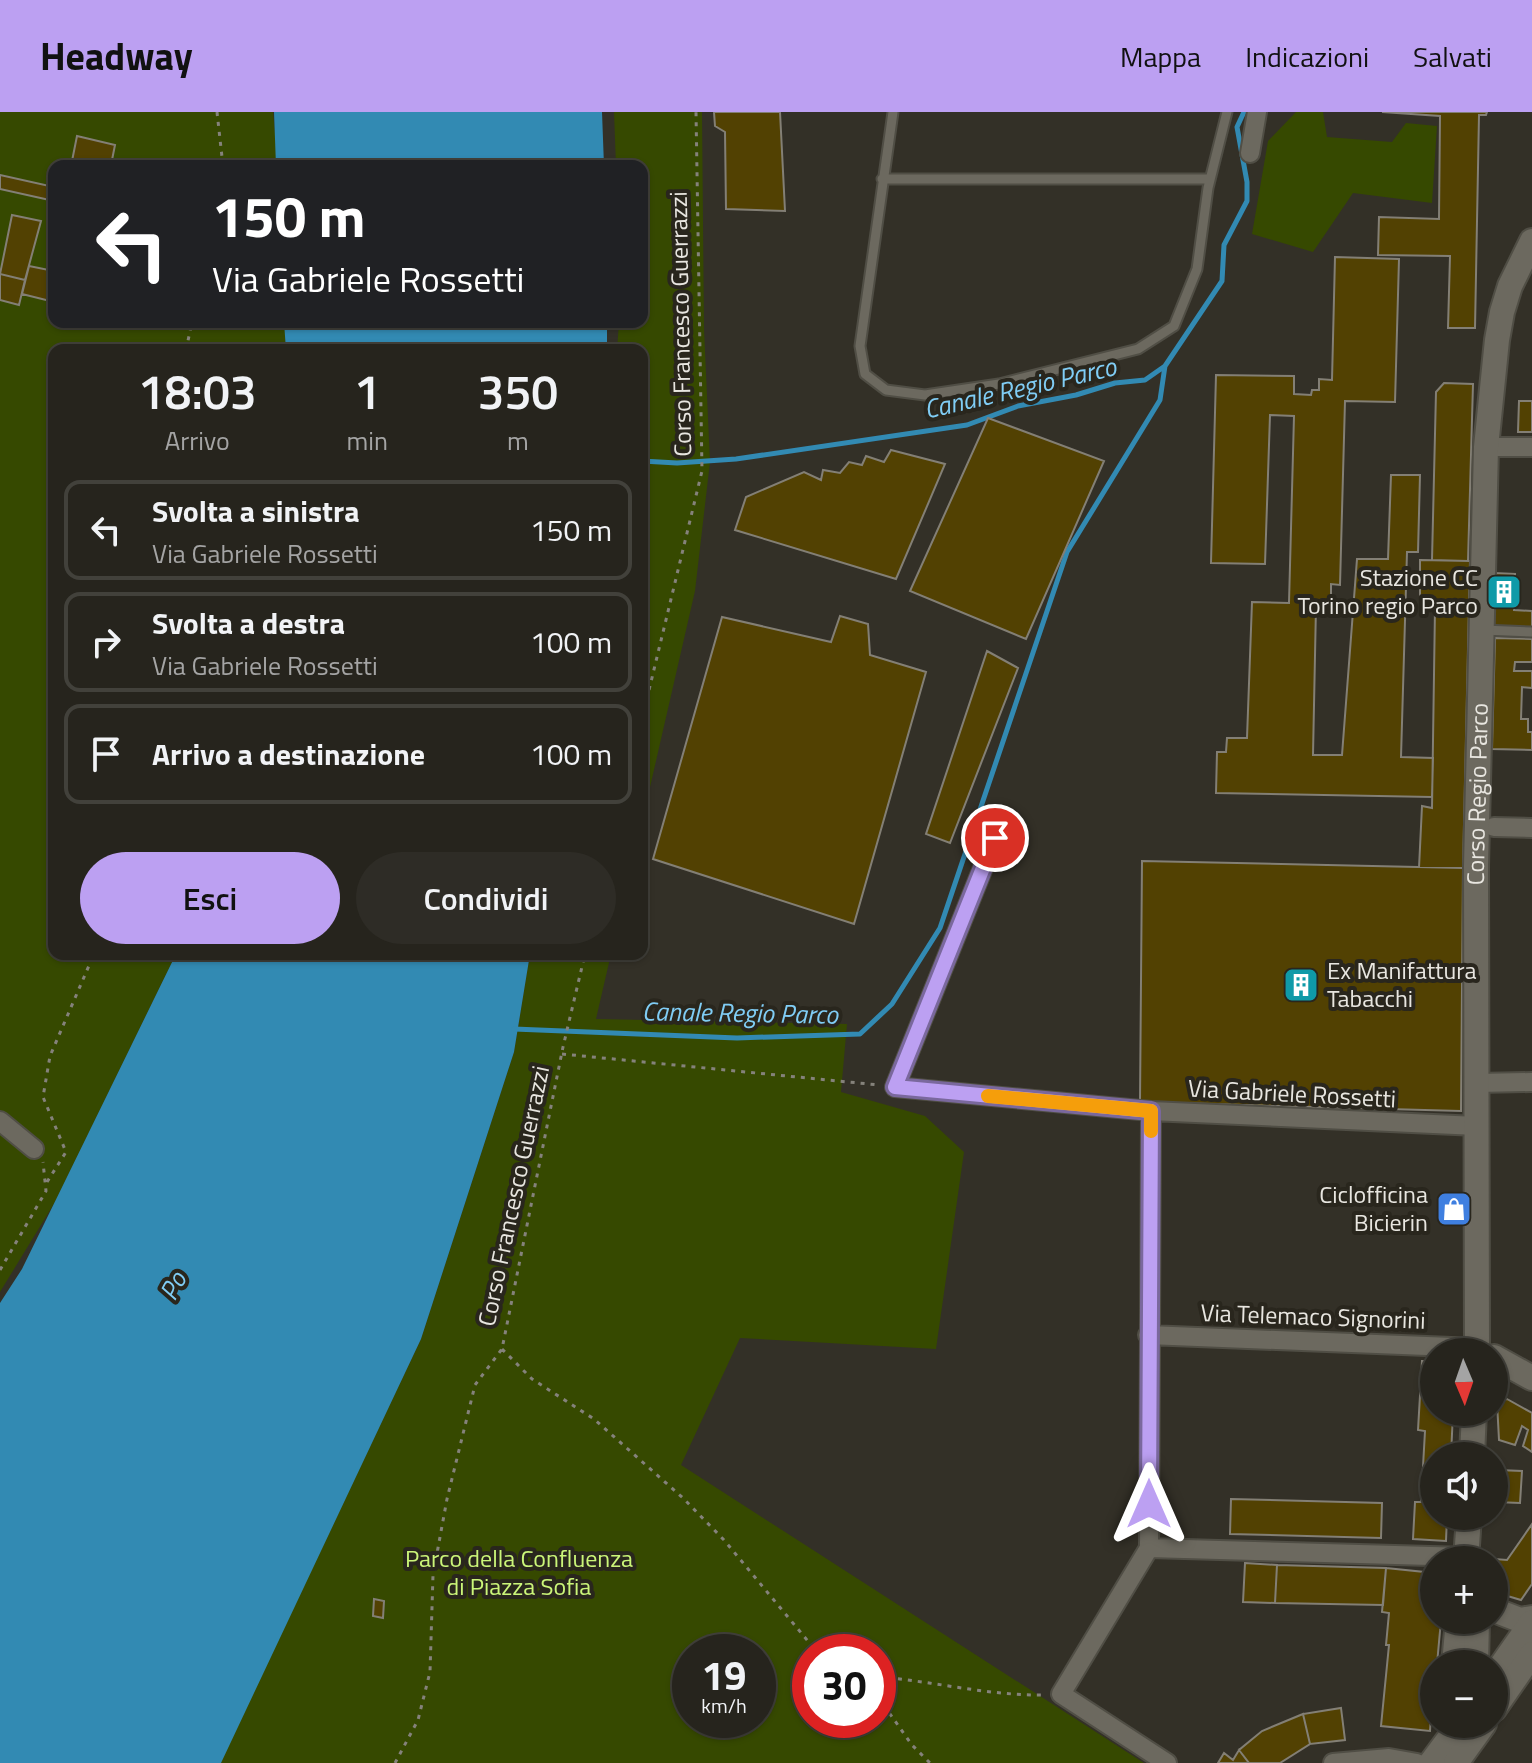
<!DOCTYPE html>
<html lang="it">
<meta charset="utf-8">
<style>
body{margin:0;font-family:"Titillium Web",sans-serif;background:#2e2c26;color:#f1f3f6;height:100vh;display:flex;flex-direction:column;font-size:30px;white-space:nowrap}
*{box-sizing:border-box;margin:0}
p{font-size:26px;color:#a4a4a4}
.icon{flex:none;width:44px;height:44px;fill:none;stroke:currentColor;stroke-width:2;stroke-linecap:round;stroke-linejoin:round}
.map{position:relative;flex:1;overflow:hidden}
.sheet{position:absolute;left:48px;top:232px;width:600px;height:616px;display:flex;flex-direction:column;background:#26241d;border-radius:16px;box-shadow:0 2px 6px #0004,0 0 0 2px #42413b}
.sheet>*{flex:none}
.banner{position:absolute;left:48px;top:48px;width:600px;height:168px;border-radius:16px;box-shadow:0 2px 6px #0004,0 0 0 2px #42413b;background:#202124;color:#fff;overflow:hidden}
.needle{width:52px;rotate:178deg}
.buttons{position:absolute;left:1420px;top:1226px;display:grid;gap:16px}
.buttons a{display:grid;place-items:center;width:88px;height:88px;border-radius:50%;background:#26241d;box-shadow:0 2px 6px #0004,0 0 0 2px #42413b;font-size:40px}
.speed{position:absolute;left:672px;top:1522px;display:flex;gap:16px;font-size:40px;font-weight:700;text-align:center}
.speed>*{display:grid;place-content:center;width:104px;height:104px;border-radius:50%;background:#26241d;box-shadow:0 2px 6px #0004,0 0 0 2px #42413b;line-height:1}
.speed small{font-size:20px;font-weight:400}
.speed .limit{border:12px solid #d22;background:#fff;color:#111}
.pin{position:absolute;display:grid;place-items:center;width:68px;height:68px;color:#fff;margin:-34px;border:4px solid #fff;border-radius:50%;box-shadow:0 2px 8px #0007}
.me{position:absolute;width:88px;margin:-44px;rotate:0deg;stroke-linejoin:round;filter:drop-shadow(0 0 6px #0008)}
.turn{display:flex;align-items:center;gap:28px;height:168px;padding:0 32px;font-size:36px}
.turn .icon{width:104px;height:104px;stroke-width:2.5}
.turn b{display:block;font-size:56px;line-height:68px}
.eta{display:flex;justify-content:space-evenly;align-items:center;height:136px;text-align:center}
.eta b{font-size:48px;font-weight:600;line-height:56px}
.cta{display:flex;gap:16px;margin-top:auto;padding:16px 32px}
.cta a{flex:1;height:92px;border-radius:48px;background:#bca0f2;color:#111;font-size:32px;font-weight:600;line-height:92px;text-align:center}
.cta a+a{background:#2e2c26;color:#f1f3f6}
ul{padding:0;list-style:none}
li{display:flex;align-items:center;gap:24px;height:100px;margin:0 16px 12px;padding:0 16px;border:4px solid #42413b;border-radius:16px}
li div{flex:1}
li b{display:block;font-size:30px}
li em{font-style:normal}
header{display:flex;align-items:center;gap:48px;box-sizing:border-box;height:112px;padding:0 40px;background:#bca0f2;color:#111}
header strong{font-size:38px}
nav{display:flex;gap:44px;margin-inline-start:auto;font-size:28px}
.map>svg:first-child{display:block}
</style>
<header>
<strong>Headway</strong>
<nav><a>Mappa</a><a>Indicazioni</a><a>Salvati</a></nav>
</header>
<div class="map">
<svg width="1532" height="1651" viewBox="0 0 1532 1651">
<rect width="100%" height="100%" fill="#333027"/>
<path fill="#364900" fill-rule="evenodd" d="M0,0H273L278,54H54V210H285L286,238H54V842H176L55,1090L0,1180Z
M614,0H702L704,217L710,350L695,479L642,710V238H617L619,210H642V54H616Z
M1296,0H1323L1327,25L1392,30L1406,11L1437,14L1432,91L1353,81L1313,140L1252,122L1268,29Z
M530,842H611L596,907L847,912L841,980L925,1004L964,1040L936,1237L740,1226L681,1353L1144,1651H220L421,1227L514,940ZM690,1540H758V1608H690ZM810,1540H878V1608H810Z"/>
<path fill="#328ab3" d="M274,0H602L604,54H276Z
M284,210H607V238H286Z
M176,842H530L514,940L421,1227L221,1651H0V1191L22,1157Z"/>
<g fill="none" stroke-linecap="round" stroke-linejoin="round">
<path stroke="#328ab3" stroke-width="5" d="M642,349L677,351L736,347L967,313L1018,294L1076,283L1115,271L1145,268L1165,254L1222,169L1224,133L1247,89V70L1237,15L1244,0
M514,917L737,926L860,922L892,892L940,816L1067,440L1160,288L1165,254"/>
</g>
<path fill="#524102" stroke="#837f75" stroke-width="2" d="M714,0H780L785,99L726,97L725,20L715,14Z
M1382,0H1487L1486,3H1479L1475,216H1448L1450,144L1378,143L1379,105L1439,107L1440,4Z
M77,24L115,33L112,48L123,50L122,54H71Z
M0,63L54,75V89L0,77Z
M12,103L41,109L25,168L0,162Z
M1335,145L1399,147L1395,290L1345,289L1340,473L1331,472V493L1316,494L1313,643H1342L1357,447H1388L1391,363H1420L1418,440H1407L1401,645L1433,646L1432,685L1216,681L1217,640H1226L1227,626H1247L1252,490L1289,491L1294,304L1270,303L1265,452L1211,451L1216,263L1294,264V282L1311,283L1312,278H1319V267L1332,268Z
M29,154L54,159V190L22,182Z
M0,162L25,168L19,193L0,188Z
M1444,271L1473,272L1468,449L1432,448L1436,280Z
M1519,289H1532V320H1518Z
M988,306L1104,349L1026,527L910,479Z
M891,338L945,352L896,467L735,418L746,385L804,360L821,368L823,358L840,361L849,350L862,353L866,344L884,350Z
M1420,448L1470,449L1463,756H1419L1422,694L1432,696L1435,496L1420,495Z
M1494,461L1515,462L1514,498L1532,499V517L1492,515Z
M840,504L868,512L870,543L926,560L854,812L653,747L722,505L831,530Z
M1495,526L1532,527V550H1515L1514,559H1532V576L1522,575L1521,607H1528V620H1532V638L1492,637Z
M987,539L1018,556L950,731L926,722Z
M1142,749L1463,756L1461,999L1140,990Z
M1422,1249H1434V1300H1453L1451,1344H1434V1404H1447L1446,1429L1413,1427L1415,1390H1421L1425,1319L1418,1318Z
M1507,1287L1532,1301V1340L1523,1334L1528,1318L1522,1314L1515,1333L1499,1328L1497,1290Z
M1498,1358L1522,1359L1520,1391L1496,1390Z
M1231,1387L1382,1391L1381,1426L1230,1422Z
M1532,1412V1472L1521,1488L1494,1480L1495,1447L1507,1448Z
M1245,1451L1277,1453L1275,1491L1243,1490Z
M1277,1453L1386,1456L1383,1493L1275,1491Z
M1386,1456L1434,1461V1508H1441L1437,1552H1434L1430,1619L1381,1614L1389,1533H1386L1389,1501L1382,1500Z
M374,1487L384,1489L383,1506L373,1504Z
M1341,1596L1345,1628L1310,1632L1303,1602Z
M1303,1602L1310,1632L1280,1651H1249L1239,1638L1262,1619Z
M1239,1638L1249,1651H1218L1224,1641L1233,1648Z"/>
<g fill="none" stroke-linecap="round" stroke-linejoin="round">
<defs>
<path id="lane" d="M893,0L860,234L865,262L886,278L925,283L999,272L1138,237L1174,214L1197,157L1208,76L1227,0
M882,67H1210
M1483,518L1532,520"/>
<path id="street" d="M1250,41L1257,0
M1486,335H1532
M1494,715L1532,716
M995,726L895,975L1151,999L1477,1014
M1476,971L1532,970
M1151,999L1149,1436L1061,1582L1167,1651
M0,1009L34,1037
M1148,1223L1477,1236
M1149,1436L1467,1445
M1333,1651L1389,1646L1417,1651"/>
<g id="secondary">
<path id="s1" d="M1477,1240L1476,754L1486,335L1497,228L1502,200L1510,174L1532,129"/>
<path d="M1494,1245L1532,1266"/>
<path d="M1472,1344L1474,1300"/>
<path d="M1466,1448L1469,1404"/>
<path d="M1494,1498L1520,1508L1532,1506"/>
<path d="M1454,1552L1458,1508"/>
<path d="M1476,1552L1477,1508"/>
<path d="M1494,1564L1532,1510"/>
<path d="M1494,1597L1532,1542"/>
<path d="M1431,1651L1460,1612"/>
<path d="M1456,1651L1484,1612"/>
</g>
</defs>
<use href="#lane" stroke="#504e45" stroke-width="13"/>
<use href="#street" stroke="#504e45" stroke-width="22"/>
<use href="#secondary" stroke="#504e45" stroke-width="28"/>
<path stroke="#85827b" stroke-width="3" stroke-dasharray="4 6" stroke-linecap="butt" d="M217,0L223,54
M186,238L192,210
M642,607L702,359L696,0
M562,942L879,973
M47,1070L66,1040L43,985L50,944L94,842
M0,1158L46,1079L43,1050
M502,1237L532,1267L594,1307L683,1386L724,1428L817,1540
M878,1565C934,1569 988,1584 1045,1583
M878,1585L912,1633L930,1651
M395,1651L418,1608L430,1560L433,1463L447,1387L475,1273L502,1237L563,935L585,842"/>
<use href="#lane" stroke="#6c695f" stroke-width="9"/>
<use href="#street" stroke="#6c695f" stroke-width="18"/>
<use href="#secondary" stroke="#6c695f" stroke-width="24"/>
</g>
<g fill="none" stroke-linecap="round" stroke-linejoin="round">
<defs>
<path id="route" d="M995,726L895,975L1151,999L1149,1392"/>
</defs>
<use href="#route" stroke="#7a689d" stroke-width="20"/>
<use href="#route" stroke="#bca0f2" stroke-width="14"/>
<path stroke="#f59e0b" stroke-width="14" d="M988,984L1151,999V1019"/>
</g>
<defs>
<symbol id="building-square" viewBox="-11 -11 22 22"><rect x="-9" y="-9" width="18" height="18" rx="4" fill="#0f9aa8" stroke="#29261d"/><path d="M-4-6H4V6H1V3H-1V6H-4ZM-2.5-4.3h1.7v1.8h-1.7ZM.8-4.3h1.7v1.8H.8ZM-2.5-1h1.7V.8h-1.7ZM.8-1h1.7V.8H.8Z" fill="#fff"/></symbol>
<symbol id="shop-square" viewBox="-11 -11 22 22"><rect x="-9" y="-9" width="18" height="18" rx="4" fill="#3f7fe0" stroke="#29261d"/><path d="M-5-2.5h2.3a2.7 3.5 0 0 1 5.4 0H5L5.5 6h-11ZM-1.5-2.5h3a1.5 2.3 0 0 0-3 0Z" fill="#fff"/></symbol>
</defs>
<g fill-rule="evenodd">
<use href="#building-square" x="1484" y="460" width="40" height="40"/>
<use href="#building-square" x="1281" y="853" width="40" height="40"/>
<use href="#shop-square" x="1434" y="1077" width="40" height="40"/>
</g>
<g text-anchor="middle" stroke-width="8" stroke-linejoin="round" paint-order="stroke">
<g font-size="24" fill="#e8e6e0" stroke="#29261d">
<text transform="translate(681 212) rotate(-91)" y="8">Corso Francesco Guerrazzi</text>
<text dy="8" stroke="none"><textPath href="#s1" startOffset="558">Corso Regio Parco</textPath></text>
<text transform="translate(1292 982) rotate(3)" y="8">Via Gabriele Rossetti</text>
<text transform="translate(514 1084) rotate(-78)" y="8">Corso Francesco Guerrazzi</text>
<text transform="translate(1313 1205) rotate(2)" y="8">Via Telemaco Signorini</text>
</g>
<g font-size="24" fill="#e8e6e0" stroke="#29261d" text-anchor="end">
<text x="1478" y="474">Stazione CC<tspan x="1478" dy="28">Torino regio Parco</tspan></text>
<text x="1327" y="867" text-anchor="start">Ex Manifattura<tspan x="1327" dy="28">Tabacchi</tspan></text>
<text x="1428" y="1091">Ciclofficina<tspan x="1428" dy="28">Bicierin</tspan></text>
</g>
<g font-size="24" fill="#cbf579" stroke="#29261d">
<text x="519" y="1455">Parco della Confluenza<tspan x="519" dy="28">di Piazza Sofia</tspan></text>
</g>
<g font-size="26" font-style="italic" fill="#80cdf5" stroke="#29261d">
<text transform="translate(1020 276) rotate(-13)" y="9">Canale Regio Parco</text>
<text transform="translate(740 901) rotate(1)" y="9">Canale Regio Parco</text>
<text transform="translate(173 1174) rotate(-62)" y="9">Po</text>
</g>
</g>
</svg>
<div class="buttons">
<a><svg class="needle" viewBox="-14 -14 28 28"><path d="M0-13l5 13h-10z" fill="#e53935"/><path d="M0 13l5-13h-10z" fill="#a4a4a4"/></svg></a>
<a><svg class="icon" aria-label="sound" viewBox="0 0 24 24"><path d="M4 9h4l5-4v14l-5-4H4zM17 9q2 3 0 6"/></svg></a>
<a>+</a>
<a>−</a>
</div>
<div class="speed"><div>19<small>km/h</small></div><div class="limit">30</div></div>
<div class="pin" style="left:995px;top:726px;background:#d93025"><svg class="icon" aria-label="arrive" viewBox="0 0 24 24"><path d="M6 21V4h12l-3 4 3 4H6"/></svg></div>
<svg class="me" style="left:1149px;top:1392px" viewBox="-20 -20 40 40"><path d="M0-17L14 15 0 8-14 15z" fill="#bca0f2" stroke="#fff" stroke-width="4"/></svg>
<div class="banner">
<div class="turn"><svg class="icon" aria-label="left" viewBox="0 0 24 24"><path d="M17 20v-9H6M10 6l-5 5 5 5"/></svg><div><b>150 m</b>Via Gabriele Rossetti</div></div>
</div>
<section class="sheet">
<div class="eta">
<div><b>18:03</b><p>Arrivo</p></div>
<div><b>1</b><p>min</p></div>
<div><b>350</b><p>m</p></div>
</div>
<ul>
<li><svg class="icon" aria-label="left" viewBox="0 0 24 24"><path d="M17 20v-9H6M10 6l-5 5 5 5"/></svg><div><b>Svolta a sinistra</b><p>Via Gabriele Rossetti</p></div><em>150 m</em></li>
<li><svg class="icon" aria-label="right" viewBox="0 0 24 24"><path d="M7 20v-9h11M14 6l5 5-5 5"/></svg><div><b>Svolta a destra</b><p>Via Gabriele Rossetti</p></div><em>100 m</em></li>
<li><svg class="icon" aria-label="arrive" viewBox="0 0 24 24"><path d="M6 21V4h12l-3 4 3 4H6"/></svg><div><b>Arrivo a destinazione</b></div><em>100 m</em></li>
</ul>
<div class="cta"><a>Esci</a><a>Condividi</a></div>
</section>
</div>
